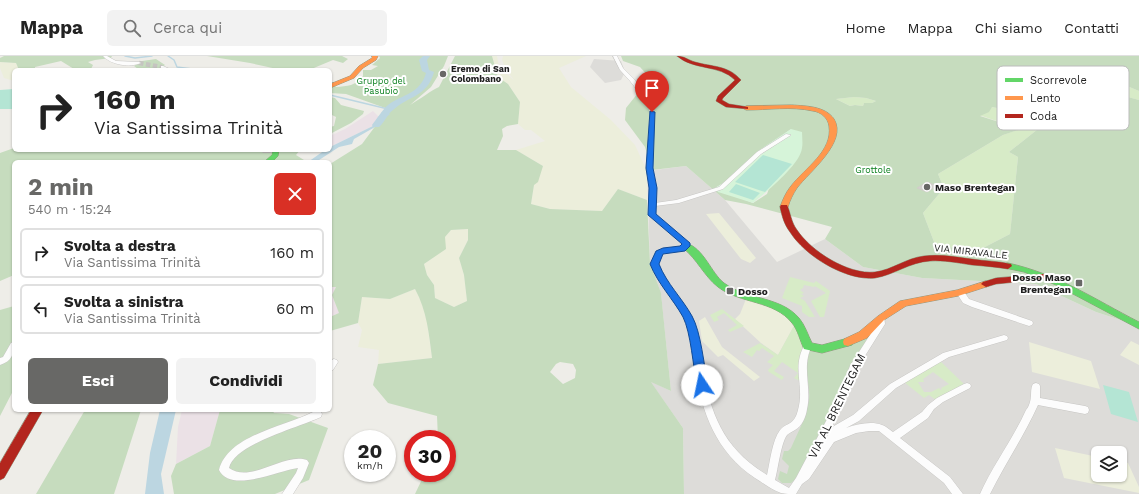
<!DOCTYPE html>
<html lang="it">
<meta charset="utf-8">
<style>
body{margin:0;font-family:"Work Sans",sans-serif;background:#f2f2f2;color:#222;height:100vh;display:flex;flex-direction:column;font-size:15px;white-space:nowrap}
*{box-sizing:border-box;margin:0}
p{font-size:13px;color:#767676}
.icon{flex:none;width:22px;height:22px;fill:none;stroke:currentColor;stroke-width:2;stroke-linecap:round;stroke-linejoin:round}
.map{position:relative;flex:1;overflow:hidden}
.drawer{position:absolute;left:12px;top:104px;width:320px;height:252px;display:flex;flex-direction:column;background:#fff;border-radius:6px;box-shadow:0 1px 3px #0004}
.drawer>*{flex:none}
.guide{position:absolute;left:12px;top:12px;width:320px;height:84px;border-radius:6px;box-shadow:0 1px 3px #0004;background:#fff;color:#222;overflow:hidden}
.controls{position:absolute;left:1091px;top:390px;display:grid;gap:8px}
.controls a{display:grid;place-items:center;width:36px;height:36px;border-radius:6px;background:#fff;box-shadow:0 1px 3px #0004;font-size:20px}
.speed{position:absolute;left:344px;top:374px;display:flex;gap:8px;font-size:20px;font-weight:700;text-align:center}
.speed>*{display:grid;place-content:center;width:52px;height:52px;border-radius:50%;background:#fff;box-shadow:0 1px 3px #0004;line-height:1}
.speed small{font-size:10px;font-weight:400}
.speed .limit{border:6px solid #d22;background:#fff;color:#111}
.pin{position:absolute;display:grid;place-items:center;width:34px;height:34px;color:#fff;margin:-41px -17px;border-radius:50% 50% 50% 0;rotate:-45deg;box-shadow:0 0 4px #0007}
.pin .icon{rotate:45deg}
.me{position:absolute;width:44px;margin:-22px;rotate:349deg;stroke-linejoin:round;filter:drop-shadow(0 0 3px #0008)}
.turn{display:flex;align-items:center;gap:14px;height:84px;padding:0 16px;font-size:18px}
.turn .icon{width:52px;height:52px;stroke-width:2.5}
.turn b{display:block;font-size:28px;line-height:34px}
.round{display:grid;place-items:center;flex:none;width:42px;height:42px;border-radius:6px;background:#f2f2f2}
.head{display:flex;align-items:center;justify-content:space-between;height:68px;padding:0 16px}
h1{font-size:24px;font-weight:700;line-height:30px;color:#686866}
.button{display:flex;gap:8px;margin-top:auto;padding:8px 16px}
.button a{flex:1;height:46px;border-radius:6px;background:#686866;color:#fff;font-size:16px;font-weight:700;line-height:46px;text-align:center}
.button a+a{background:#f2f2f2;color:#222}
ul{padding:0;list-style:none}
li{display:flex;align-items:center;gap:12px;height:50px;margin:0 8px 6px;padding:0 8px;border:2px solid #e0e0e0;border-radius:6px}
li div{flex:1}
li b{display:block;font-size:15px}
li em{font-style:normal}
header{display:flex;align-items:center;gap:24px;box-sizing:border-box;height:56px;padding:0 20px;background:#fff;border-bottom:1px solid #e0e0e0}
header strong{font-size:19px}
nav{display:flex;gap:22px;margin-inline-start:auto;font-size:14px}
.search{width:280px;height:36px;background:#f2f2f2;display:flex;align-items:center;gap:10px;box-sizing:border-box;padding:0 14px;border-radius:6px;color:#767676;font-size:15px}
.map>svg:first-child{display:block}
</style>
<header>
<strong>Mappa</strong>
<div class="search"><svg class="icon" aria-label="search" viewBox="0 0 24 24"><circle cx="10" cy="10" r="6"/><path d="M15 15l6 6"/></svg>Cerca qui</div>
<nav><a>Home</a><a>Mappa</a><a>Chi siamo</a><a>Contatti</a></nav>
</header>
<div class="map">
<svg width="1139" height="438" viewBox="0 0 1139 438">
<rect width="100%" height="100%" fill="#eeede8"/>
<path fill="#dddcd9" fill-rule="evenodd" d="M594,3L621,5L625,16L621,24L605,27L590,11Z
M686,110L725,144L777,206L825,183L863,211L922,222L1036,228L1096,256L1139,270V438H684L683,372L650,325L671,335L661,238L650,207L647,115ZM1098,397H1120V419H1098Z"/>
<path fill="#ebe1e6" d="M373,55L381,63L377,68L330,91V80L345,73Z
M337,230L332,239L340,257L330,261V231Z
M182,354H220L210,390L176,408L178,371Z"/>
<path fill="#eceedb" d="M492,0H497L499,11L514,24L506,14L502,4L503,0H586L559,12L571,31L611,64L635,89L647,115V144L618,133L602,155L550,153L531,148L534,129L543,110L516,94L545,85L531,74H525L518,68L520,46L508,28L498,21Z
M0,6L16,7L19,14H14V25L4,22L0,12Z
M719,157L756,202L750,207L741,203L706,158Z
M468,173V184L459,202L464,219L467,245L454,251L435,242L434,229L427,219L424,208L433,202L445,181L451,174Z
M415,233L421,245L427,265L432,302L378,308L379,294L358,291L362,274L358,267L362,241L390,243Z
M746,243L780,255L795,268L778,299L761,287L735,263L740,258Z
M705,261L722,291L760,321L754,325L723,299L718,301L702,285L699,265Z
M1131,285L1139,289V309L1120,299Z
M1029,286L1091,305L1100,333L1032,316Z
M1055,392L1098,401V419H1120V405L1128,407L1139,431V437L1064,422Z"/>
<path fill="#d7ebc7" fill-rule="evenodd" d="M1127,30L1139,35V44L1105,35Z
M854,41L866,42L876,45L872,47H864L863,50L855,49L850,50L836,43Z
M992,51L1027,58H1035L1048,65L1045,71L1038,73L1009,96L1018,101L1010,178L983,192L936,191L923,157L944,132L938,118L1003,79L1020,73L979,59Z
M790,221L814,227L816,225L830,235L824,261H820L811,245L826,237L815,230L814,231L804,229L803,232L800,234L804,237L801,238L804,240L800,242L805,245L815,261H809L802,256V250L782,242Z
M722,253L744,270L730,276L728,274L737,269L724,257L717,261L719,264L714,266L710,259Z
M795,268L804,291L800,325L794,322L798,317L782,306L774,315L784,321L782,324L769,316L768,314L773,309L767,306L774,300L762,292L759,295L757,294L752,301L743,296L760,287L778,299Z
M940,305L964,328L936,344L929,339L924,342L904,326ZM933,316L949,328L941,332L942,333L941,334L939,332L931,336H924L918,326H924L923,323Z"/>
<path fill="#c6dcbe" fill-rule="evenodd" d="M4,0H112L111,2L95,4L88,6L93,9L91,13L109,14H73L74,13L61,5L35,11V14H19L16,7L0,6V2Z
M207,0H342L348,3L343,7L333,4L309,14H282L250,7Z
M379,0H448L444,10L431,31L410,49C419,44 433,33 439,31L455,0H492L498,21L508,28L520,46L518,68L507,70L502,73L503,80L497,94H516L543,110L538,126L534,129L531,148L550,153L602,155L618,133L647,144L650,207L661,237L671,335L651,326L683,372L684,438H415L425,417H447V383H438L437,360L388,347L373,329L378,308L432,302C429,278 427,255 415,233L390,243L362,241L358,267L330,275V261L339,257L332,239L336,231H330V108L362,88L388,53L346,38L330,37V26H334L336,31C347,30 356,30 363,20V14H371L378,10L372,9L380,2ZM468,173V184L459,202L464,219L467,245L454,251L435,242L434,229L427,219L424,208L446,193L445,181L451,174ZM560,306L573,308L576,314L575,322L563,328L550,316L556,308Z
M621,0H1139V35L1127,30L1106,35L1139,44V270L1096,256L1036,228L922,222L863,211L825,183L832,171L746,148L725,144L686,110L652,114L645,91L625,64L626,52L642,32H659L640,11L623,5ZM854,41L866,42L876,45L872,47H864L863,50L855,49L850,50L836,43ZM992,51L1027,58H1035L1048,65L1044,71L1038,73L1009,96L1018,101L1010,178L983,192L936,191L923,157L944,132L938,118L1003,79L1021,73L980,60L989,56ZM791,73L767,138L753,147L715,132L730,123L748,105Z
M156,3L165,9L160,13L161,14H137L138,13L134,10L142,5Z
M330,41L335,42L341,49L364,55L363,58L351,67L330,78V71L334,70L336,61L330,58V49L332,47L330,45Z
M14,92V94H300L296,99L304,104L303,106H14V219L0,225V97Z
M14,250V333L0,360V254Z
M878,268L796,423L791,427H782L778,423L780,415L787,418L789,410L782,403L784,395H788L791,392C798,376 807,360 809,343C811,326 800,309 810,294L822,297L835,294Z
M85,354H141L114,438H36Z
M220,354H272L274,357L289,358L328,372L309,424L275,438H174L171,420L176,408L210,390Z"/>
<path fill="#d6f4d9" d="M791,73L802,76C802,81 803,87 802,92C800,109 766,136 753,147L718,136L715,132L730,123L758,95Z"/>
<path fill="#b4e5d4" d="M14,33V53H0V34Z
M763,99L792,108L765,136L735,126Z
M736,128L760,137L753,144L729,136Z
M1103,329L1129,336L1138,366L1111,358Z"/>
<path fill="#bcd6e1" d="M383,57L390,58L375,71L354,83L352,88L339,91L316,106H308L325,94H330V91L377,68Z
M160,354H176L161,418L164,438H145L150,397Z"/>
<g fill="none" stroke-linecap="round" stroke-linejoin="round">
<path stroke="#bcd6e1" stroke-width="1.5" d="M125,0L135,2L152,0
M168,0L174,4L177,11L200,14
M330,39L388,53"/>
<path fill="#bcd6e1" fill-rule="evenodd" d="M423,0H430L427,4L429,14L434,16C427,41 410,39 393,54C387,58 385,66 379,71H373L372,69C377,63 382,54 388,49C403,38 420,38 426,17L422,15L419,4Z"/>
</g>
<path fill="#d2d1cd" stroke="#d1cec9" d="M927,126L937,130L927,136L917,132Z"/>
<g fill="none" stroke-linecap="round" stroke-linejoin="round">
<path stroke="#c5c4c0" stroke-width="4.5" stroke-dasharray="4.5 2.5" stroke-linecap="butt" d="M139,7L162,11"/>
<path stroke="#c5c4c0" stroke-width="9" stroke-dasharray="9 4.5" stroke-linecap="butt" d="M267,94V97"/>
<defs>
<path id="street" d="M103,0H107L116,5L139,6L141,7C130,12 111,9 103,0Z
M613,0H617L623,12L634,23L649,44L654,56L652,113L656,132L655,147L676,144L719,131L757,96L786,78L791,79L761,98L723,133L679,147L655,150V158L689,187L688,191C673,199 664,190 657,208C665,229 683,242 692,262C699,277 700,294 702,310C711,359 723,392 767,419C770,406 772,385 780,374C787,366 794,370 798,354C805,329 791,312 805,288H811L812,290C801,310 812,332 807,353C806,361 802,370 795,374C792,376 789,377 787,379C781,387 778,413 775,424L789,432L796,422L834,350L850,310L877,268L878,260H884L885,268L858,311L842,350L826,382L834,370L853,359L890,328L943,297L1004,279L1007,280L1008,282L1007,284L949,301L896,332L859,365L846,372C857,368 872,365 882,369C886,370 890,374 893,376L922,356L928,349L937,342L964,328L967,327L970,328L971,330L970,332L943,346L934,353L928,362L900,382L950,421L963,438H952L944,427L879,375H869L856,377L834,386L809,423L802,428L796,438C791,438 785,438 781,437C772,434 763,427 755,422C716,396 702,357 695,313C692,298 691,282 686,268C679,245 658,231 651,208C659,186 667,197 683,189V188L649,159L650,132L646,113L650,56L645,44L630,25L620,14Z
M161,10H163L172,14H166L161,12Z
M957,234H963L969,243L1032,265L1033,267L1032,269L1029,270L972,251L963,247L956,236Z
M14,286C14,298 12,305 0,309V302L3,301L11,287Z
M334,303L337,304L338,306L333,314L330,315V305Z
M1036,327L1039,328L1040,330V342L1085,350L1088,351L1089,354L1088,357L1085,358L1038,349C1024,380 1005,408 990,438H980C993,409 1013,383 1026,354C1028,352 1029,349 1030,346C1032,340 1030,333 1033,328Z
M312,354H320L322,358L321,361C300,371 234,388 229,412C251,428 284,396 307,404L309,407L303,422L293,438H282L296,417L298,412C279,414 231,438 219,414C228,379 284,371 313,356Z"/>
<path id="fast" d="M273,94H279L278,100L272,106H264L272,99Z
M686,187C704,192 711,217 724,227C747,244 780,240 799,262C805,269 808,279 812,287L822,289L848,282L852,283L853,286L852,289L822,297L804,293C800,285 798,274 792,267C774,244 740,248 718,231C704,220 697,203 683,192L682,190Z
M1008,207C1058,218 1094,243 1139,266V273L1056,229L1024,216L1005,212L1004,210L1005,208Z"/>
<path id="slow" d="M372,0H378L376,4L363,12L354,22L330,32V28L350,20L359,10L372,2Z
M792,49C806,50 825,50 834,63C848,86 809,116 797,132C793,138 790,144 788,151L784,153L780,151C783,143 786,136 791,130C805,112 833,95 829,70C828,62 821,56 813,55C791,50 768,54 746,54L743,52L746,50Z
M986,225L989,226L991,228L989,230L958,240L906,250L884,264L867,282L848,290L844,289L843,286L844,283L859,276L878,260L900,245L957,234Z"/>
<path id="jam" d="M677,0C684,0 688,4 695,6C712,11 728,9 741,24L723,42L722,44L729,48L748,51V53L726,51L716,45L718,40L735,24C719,8 694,15 677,0Z
M781,149H787C791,158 791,166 797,174C811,195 848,219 875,216C892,214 906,202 924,200C940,198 956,201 972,203C985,205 998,205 1011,208L1012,210L1008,213C996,211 984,210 972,209C958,207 944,204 930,205C910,206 894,219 875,222C846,225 805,200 790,176C784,168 782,160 780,151Z
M1044,218L1047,219L1049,221L1047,223L996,228L986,231L981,228L983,226L996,222Z
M31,354H43L4,422L0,424V407Z"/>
</defs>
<use href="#street" stroke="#c7c6c4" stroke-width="1"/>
<use href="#fast" stroke="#949880" stroke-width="1"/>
<use href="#slow" stroke="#949880" stroke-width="1"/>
<use href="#jam" stroke="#949880" stroke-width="1"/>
<use href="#street" fill="#fcfcfc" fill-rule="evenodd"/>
<use href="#fast" fill="#63d668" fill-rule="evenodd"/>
<use href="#slow" fill="#ff974d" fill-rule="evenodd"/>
<use href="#jam" fill="#b3261e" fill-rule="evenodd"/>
</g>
<path fill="#1a73e8" stroke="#114b97" d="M650,55L655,56L653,112L657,132L656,158L690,187V190L685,195L663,198L659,208C667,228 682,242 692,260C701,276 704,310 708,329L706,332L702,333L698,332L697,329C693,311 691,277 683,261C673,243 658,228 650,208L656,195L663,192L680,190L682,188L648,159L649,132L646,112Z"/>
<g fill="#686866" stroke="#fff" stroke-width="1.5">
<circle cx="443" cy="18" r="4"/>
<circle cx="927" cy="131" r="4"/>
<rect x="1075" y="223" width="8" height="8" rx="2"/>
<rect x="726" y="231" width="8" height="8" rx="2"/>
</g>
<g text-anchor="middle" stroke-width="4" stroke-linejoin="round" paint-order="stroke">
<g font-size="9" font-weight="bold" fill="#202020" stroke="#fff" text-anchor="start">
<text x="451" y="16">Eremo di San<tspan x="451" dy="10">Colombano</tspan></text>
</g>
<g font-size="9" fill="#0c8020" stroke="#fff">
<text x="381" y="28">Gruppo del<tspan x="381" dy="10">Pasubio</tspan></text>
<text x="873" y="117">Grottole</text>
</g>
<g font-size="10" font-weight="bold" fill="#202020" stroke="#fff" text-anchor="start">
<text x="935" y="135">Maso Brentegan</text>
<text x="1071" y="225" text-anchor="end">Dosso Maso<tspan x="1071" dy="12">Brentegan</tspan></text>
<text x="738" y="239">Dosso</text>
</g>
<g font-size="10" fill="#202020" stroke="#fff">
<text transform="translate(971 195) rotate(6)" y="4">VIA MIRAVALLE</text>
</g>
<g font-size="12" fill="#202020" stroke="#fff">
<text transform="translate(837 350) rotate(-64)" y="4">VIA AL BRENTEGAM</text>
</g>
</g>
<rect x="997" y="10" width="132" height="64" rx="6" fill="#fff" stroke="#bcbcbc" stroke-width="1"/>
<rect x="1005" y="22" width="18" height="4" fill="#63d668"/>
<rect x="1005" y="40" width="18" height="4" fill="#ff974d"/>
<rect x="1005" y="58" width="18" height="4" fill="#b3261e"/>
<g font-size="11" fill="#202020">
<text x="1030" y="28">Scorrevole</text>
<text x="1030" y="46">Lento</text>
<text x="1030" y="64">Coda</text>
</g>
</svg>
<div class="controls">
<a><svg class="icon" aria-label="layers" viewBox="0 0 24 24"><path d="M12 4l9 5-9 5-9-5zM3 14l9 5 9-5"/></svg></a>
</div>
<div class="speed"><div>20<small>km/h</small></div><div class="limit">30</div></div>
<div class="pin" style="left:652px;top:56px;background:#d93025"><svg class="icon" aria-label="arrive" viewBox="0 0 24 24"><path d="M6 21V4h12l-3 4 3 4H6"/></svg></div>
<svg class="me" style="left:702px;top:329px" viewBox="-20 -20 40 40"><circle r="19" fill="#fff"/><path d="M0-13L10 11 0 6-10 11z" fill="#1a73e8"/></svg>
<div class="guide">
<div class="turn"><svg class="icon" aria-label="right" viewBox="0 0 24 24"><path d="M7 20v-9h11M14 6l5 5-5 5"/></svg><div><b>160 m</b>Via Santissima Trinità</div></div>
</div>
<section class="drawer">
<div class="head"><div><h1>2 min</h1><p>540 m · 15:24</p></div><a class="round" style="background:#d93025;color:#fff"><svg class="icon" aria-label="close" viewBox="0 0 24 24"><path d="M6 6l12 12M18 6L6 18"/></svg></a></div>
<ul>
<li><svg class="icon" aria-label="right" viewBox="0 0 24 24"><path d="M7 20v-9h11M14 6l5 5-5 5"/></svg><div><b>Svolta a destra</b><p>Via Santissima Trinità</p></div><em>160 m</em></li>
<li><svg class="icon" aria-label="left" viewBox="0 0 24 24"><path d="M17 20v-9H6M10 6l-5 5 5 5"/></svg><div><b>Svolta a sinistra</b><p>Via Santissima Trinità</p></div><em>60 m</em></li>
</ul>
<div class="button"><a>Esci</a><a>Condividi</a></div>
</section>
</div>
